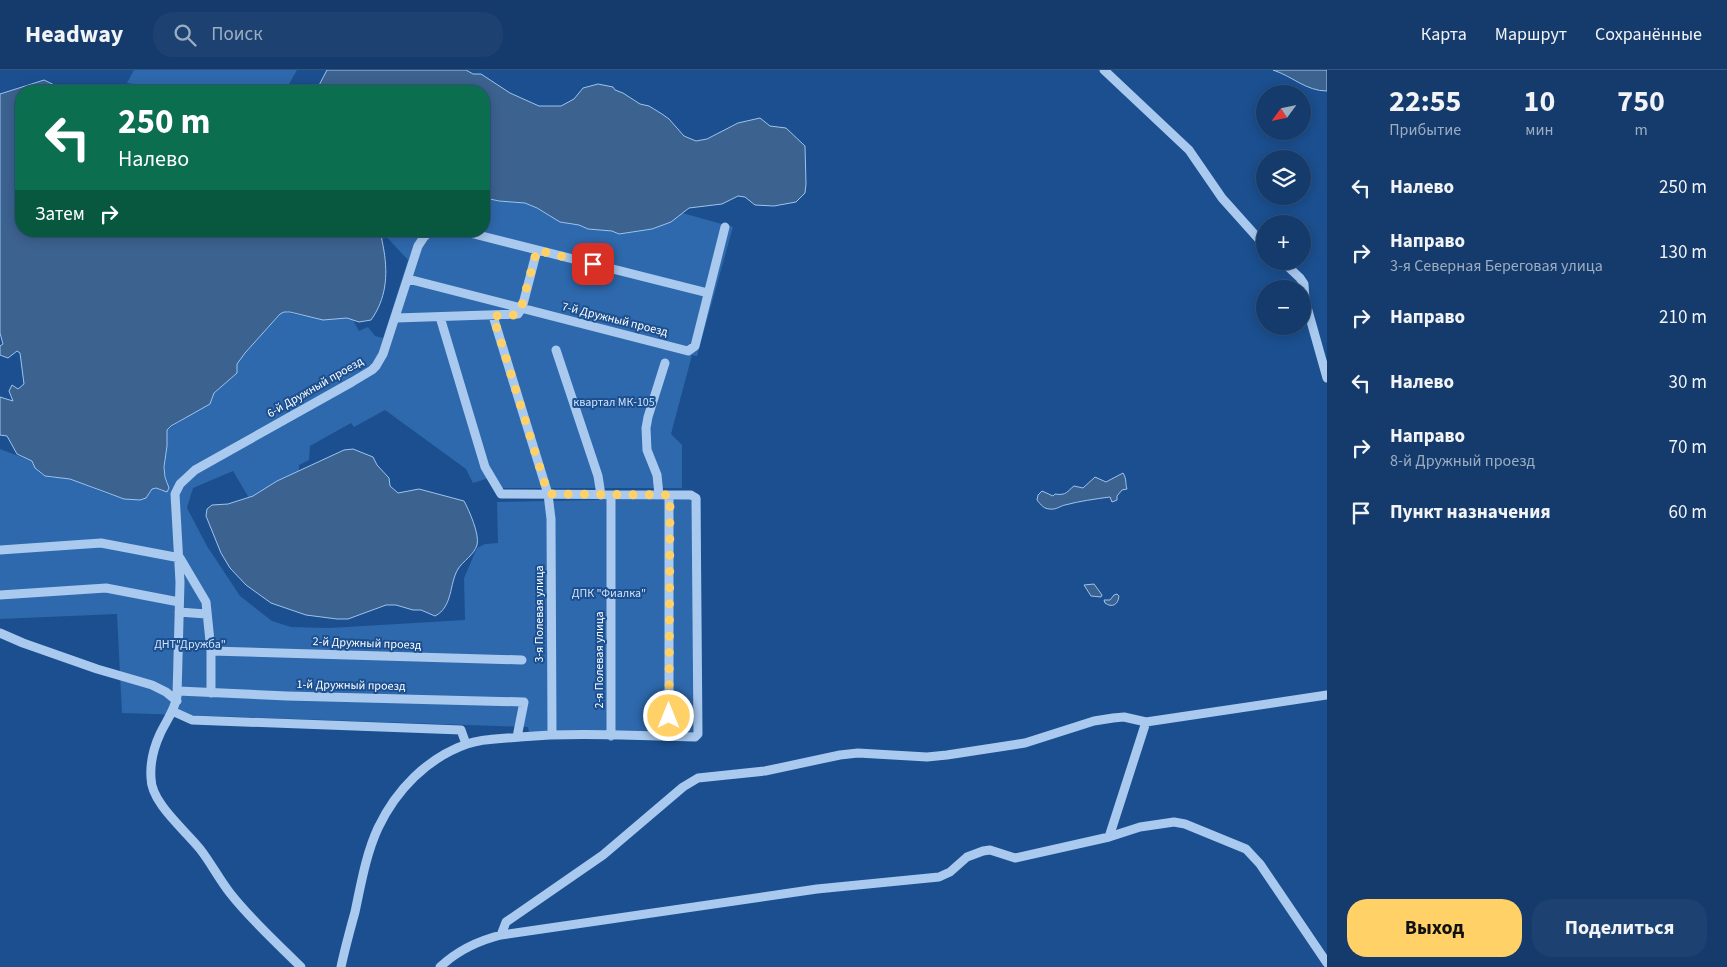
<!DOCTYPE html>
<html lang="ru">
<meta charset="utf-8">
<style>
body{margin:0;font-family:"Source Sans 3",sans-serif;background:#1d4271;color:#f1f3f6;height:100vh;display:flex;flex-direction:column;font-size:19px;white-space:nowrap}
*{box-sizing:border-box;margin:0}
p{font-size:16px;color:#9dadc1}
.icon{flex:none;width:28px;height:28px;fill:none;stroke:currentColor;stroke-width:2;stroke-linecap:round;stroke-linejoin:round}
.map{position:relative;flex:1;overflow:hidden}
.sheet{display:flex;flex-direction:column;background:#143b6b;width:400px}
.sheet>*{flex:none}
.banner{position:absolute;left:15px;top:15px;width:475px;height:152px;border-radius:20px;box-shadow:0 2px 12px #0003,0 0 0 1px #33557e;background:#0b6e4f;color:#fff;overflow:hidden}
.needle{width:32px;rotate:237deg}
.fabs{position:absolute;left:1256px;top:15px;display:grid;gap:10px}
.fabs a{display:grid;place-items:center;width:55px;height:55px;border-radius:50%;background:#143b6b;box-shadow:0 2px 12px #0003,0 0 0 1px #33557e;font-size:25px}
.pin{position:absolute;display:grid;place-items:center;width:42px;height:42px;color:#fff;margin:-21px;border-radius:10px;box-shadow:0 2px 8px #0006}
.me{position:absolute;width:55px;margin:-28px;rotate:0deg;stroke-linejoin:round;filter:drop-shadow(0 0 4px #0008)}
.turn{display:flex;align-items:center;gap:18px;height:105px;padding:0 20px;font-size:22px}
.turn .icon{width:65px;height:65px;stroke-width:2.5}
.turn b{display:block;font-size:35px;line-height:42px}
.then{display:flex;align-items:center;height:48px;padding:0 20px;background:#0003;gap:10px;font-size:19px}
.eta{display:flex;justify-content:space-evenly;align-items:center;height:85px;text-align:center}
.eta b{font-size:30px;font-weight:700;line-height:35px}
.action{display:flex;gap:10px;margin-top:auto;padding:10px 20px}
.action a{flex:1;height:58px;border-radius:20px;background:#ffd166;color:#111;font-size:20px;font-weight:700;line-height:58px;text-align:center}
.action a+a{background:#1d4271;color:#f1f3f6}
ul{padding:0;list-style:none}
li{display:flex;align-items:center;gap:15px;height:65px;padding:0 20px}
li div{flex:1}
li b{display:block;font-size:19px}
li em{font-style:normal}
header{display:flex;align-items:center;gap:30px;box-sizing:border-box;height:70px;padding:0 25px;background:#143b6b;border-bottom:1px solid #33557e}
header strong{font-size:24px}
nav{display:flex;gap:28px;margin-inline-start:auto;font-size:18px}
.search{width:350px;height:45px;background:#1d4271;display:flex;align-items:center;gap:12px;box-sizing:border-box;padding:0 18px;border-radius:20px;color:#9dadc1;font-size:19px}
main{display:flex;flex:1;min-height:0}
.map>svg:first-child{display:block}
</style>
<header>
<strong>Headway</strong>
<div class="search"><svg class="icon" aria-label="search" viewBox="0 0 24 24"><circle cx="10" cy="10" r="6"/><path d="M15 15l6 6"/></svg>Поиск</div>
<nav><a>Карта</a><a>Маршрут</a><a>Сохранённые</a></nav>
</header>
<main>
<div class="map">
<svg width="1327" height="897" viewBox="0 0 1327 897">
<rect width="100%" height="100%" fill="#1b4f8f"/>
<path fill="#2e69ad" d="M134,0H297L285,21H185L127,13Z
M484,124L490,129L498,131L525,133L536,138L560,152L579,155L588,159L612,161L619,164L652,159L671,152L682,143L733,157L697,286L692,285L671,364L682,375V418H501L495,406L473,413L466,399L385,340L354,357L351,353L310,376L309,390L299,395V401L277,411L253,426L249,428L233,401L193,418L187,438L207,476L240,526L272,551L291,557L329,558L465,550L464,508L477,478L485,474L498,473L497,432L701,428V666L529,663L528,657L122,643L117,544L0,549V379L32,391C35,397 39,403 45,406C51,409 63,406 71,409C88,415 142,445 152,419L156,418L162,421L168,413C162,401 166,390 167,377C167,371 166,366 167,360L212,330L214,323L237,303V294L245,283L280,244L284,242L323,250L347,248L353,250L359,261L368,257L375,266L383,268L408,190L381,161H484Z"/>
<path fill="#3c6290" stroke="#9cc4f0" d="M327,0H466L473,4H481L510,23L539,36H561L574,29L583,18L598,14L613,17L615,20L623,23L640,34L649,36L662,44L669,49L684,66L696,71L707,69L738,53L760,48L770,56L786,58L805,76L806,114L805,123L796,132L774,136L755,135L745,127L738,126L722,134L689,138L671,152L652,159L619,164L612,161L588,159L579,155L560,152L537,138L525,133L499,131L490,129L484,124V21H316Z
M1273,0H1327V21C1306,21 1292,6 1273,0Z
M44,10L67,21H21V161H381C381,168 383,174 384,181C388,206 386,229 371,250L359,252L347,248L323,250L290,242H284L280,244L245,283L237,294V303L214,323L210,334L171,356L167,360V376L164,397L165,407L169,418L167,422L156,418L152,419L146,428L140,430L124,429L70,409L45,406L35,398L32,391L17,384L7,366L0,365V327L13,331L9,321L12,315L18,319L24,314L20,283L17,281L8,288L0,285V276L3,274L0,263V24Z
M353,379L373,387L377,395L389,408L390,416L398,423L419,419L464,431C469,440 480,465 477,475C474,485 463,491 458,499C449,514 453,537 435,546L421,540H413L396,535H386L348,549H337L306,545L271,533L246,515L230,498L221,483L206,446L207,439L212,435L228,434L253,426L277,411L344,380Z
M1123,403C1127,409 1125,413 1127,419L1122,420L1117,426V430L1112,432L1110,427C1095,429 1080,431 1065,435C1060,436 1056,440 1050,439C1044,439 1041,435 1037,430L1038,425L1042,421L1053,426L1055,424C1067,426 1067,421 1074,416L1083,418L1095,407L1106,412Z
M1094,514L1102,525L1101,527L1091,526L1084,515Z
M1117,524L1119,526C1118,535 1112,538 1105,533L1104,530H1110L1114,525Z"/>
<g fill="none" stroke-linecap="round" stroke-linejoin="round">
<path stroke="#a9c9ee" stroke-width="9" d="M1104,0L1189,80L1222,128L1265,176
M462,161L708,223
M1282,191L1300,208L1304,214L1305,230L1327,308
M408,209L688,281L695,276L725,157
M493,246L548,424L551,449L552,665
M396,248L518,244L522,238L537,180
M556,280L598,406L601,425
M659,425L657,405L647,380L646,358L648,347L665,293
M0,480L101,473L180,488L206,532L211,581V623
M0,525L106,518L179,532
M179,542L206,544
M0,563L23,573L97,599L152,615L166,622L177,631
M211,581L522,590
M178,621L287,626L524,632L517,667
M172,641L192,650L461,660L466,674
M611,666V425
M669,666V425
M1109,767L1140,757L1174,752L1185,754L1246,779L1260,794L1327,893
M501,865L506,852L603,785L683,717L698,708L765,701L840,685L858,683L927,687L947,685L1025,673L1094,651L1113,648L1124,647L1146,652L1327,625
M301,897C277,873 251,850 230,823C219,809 211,793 200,779C185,760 151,733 151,708C150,694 154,677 160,664C166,651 175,640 177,626L180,512L175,424L180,414L195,400L352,312L372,300L376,296L383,284L418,176L424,167L430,161
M341,897C345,878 350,860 355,842C361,814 366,784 378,758C396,720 427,688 467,674C484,668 502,669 520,667C578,662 636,666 695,667L698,664L696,428L691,425L501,424L485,397L440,247
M440,897C458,880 477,871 501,865L817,819L939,807L950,802L967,787L983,781L990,780L1015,788L1109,767L1146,652"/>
</g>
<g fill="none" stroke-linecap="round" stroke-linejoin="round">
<path stroke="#ffd166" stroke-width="9" stroke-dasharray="0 16.2" d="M593,194L537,180L520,242L515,245L493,246L548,424L670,425L669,646"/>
</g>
<g text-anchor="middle" stroke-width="4" stroke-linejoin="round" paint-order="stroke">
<g font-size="12" fill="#fff" stroke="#1b4f8f">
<text transform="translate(615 249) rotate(14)" y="4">7-й Дружный проезд</text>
<text transform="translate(315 317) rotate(-30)" y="4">6-й Дружный проезд</text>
<text transform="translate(539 544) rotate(-90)" y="4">3-я Полевая улица</text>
<text transform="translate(367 573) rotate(2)" y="4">2-й Дружный проезд</text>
<text transform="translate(599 590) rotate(-90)" y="4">2-я Полевая улица</text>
<text transform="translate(351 615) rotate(1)" y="4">1-й Дружный проезд</text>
</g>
<g font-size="12" fill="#cfe3fa" stroke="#1b4f8f">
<text x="614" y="336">квартал МК-105</text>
<text x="609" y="527">ДПК "Фиалка"</text>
<text x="190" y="578">ДНТ"Дружба"</text>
</g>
</g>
</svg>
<div class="fabs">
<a><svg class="needle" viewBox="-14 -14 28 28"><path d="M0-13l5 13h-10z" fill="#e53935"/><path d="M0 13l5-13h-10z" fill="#9dadc1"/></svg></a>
<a><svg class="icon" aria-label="layers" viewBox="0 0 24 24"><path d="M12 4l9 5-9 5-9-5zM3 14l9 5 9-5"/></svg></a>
<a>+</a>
<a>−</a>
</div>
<div class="pin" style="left:593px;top:194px;background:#d93025"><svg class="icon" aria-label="arrive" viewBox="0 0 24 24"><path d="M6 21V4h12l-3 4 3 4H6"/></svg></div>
<svg class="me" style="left:669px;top:646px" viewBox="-20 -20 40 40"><circle r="17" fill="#ffd166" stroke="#fff" stroke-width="3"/><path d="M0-11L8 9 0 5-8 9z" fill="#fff"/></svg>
<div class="banner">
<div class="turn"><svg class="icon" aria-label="left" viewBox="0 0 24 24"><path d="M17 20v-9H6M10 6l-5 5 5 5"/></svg><div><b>250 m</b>Налево</div></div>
<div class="then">Затем<svg class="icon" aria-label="right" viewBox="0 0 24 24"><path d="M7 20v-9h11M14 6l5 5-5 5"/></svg></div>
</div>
</div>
<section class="sheet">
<div class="eta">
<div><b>22:55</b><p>Прибытие</p></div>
<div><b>10</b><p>мин</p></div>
<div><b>750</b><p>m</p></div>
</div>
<ul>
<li><svg class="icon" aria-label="left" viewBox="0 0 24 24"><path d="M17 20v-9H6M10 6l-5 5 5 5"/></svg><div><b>Налево</b></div><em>250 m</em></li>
<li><svg class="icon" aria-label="right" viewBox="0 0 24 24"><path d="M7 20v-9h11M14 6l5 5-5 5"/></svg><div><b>Направо</b><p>3-я Северная Береговая улица</p></div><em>130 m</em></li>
<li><svg class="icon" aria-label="right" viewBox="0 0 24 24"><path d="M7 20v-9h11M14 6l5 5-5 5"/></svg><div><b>Направо</b></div><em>210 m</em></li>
<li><svg class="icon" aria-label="left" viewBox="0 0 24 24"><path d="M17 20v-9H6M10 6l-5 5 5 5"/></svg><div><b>Налево</b></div><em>30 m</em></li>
<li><svg class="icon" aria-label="right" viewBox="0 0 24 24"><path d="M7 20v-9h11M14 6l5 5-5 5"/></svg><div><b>Направо</b><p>8-й Дружный проезд</p></div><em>70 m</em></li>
<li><svg class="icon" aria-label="arrive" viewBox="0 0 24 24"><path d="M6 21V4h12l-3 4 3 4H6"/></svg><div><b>Пункт назначения</b></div><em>60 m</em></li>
</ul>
<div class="action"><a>Выход</a><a>Поделиться</a></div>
</section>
</main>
